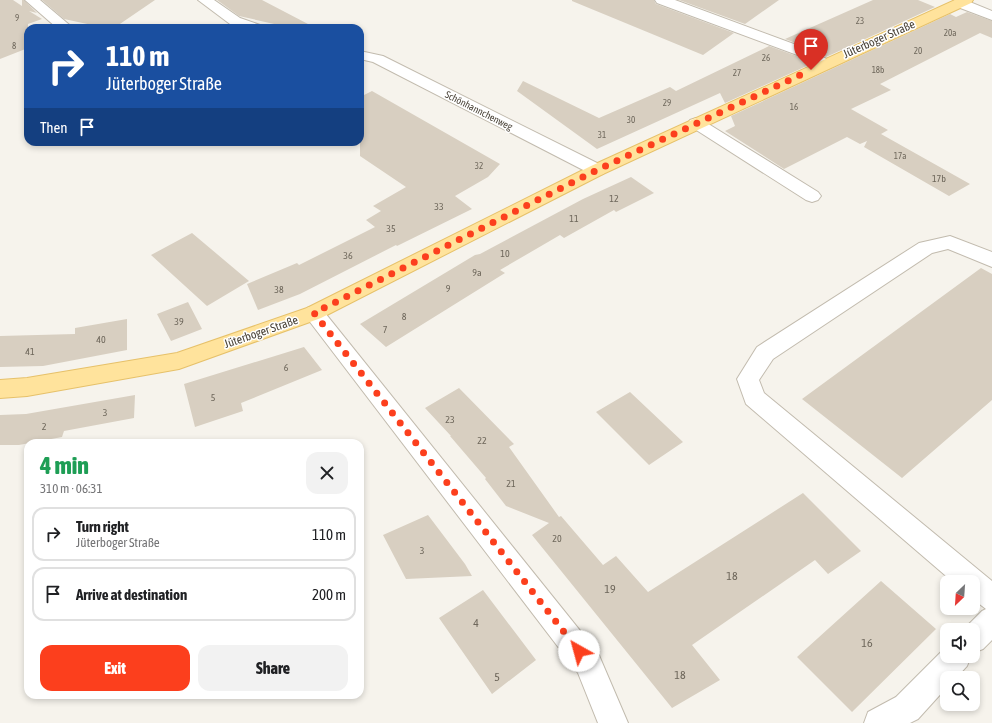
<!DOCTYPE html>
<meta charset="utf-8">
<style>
body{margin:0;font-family:"Asap Condensed",sans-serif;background:#f2f2f2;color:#202124;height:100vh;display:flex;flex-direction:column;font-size:15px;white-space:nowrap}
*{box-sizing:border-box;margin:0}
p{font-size:13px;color:#757577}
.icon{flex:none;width:22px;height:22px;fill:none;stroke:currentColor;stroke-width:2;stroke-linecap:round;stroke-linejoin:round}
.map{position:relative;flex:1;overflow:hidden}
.side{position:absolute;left:24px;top:439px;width:340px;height:260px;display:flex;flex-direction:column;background:#fff;border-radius:12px;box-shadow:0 2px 6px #0003}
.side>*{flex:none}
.top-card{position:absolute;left:24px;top:24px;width:340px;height:122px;border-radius:12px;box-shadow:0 2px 6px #0003;background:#1a4fa0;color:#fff;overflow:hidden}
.needle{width:26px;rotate:205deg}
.fabs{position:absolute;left:940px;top:575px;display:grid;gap:8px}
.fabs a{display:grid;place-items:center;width:40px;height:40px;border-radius:8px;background:#fff;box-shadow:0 2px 6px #0003;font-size:20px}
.pin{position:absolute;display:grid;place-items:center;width:34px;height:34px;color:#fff;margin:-41px -17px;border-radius:50% 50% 50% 0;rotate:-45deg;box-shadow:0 0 4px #0007}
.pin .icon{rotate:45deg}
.me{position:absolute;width:44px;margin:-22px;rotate:322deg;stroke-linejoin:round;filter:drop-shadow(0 0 3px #0008)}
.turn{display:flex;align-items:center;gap:14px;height:84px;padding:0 16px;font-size:18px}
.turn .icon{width:52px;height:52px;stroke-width:2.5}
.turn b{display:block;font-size:28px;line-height:34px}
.then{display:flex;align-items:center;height:38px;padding:0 16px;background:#0003;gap:8px;font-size:15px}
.round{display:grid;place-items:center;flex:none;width:42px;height:42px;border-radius:12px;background:#f2f2f2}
.head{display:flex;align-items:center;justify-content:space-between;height:68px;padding:0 16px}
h1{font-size:24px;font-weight:800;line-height:30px;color:#1e9e55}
.primary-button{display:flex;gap:8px;margin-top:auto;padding:8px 16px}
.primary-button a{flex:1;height:46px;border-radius:12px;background:#fc3f1d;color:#fff;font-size:16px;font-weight:800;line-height:46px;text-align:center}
.primary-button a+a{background:#f2f2f2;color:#202124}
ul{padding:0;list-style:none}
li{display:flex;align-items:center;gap:12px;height:54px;margin:0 8px 6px;padding:0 8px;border:2px solid #e0e0e0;border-radius:12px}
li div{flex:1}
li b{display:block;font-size:15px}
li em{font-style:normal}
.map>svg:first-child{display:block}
</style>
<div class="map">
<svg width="992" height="723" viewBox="0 0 992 723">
<rect width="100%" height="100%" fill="#f6f3ec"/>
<path fill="#d8cfc1" d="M0,0H13L22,6V0H24L37,13L29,11L42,19L28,24V48L0,59Z
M42,0H155L114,28H106L64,19Z
M217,0H262L308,24L306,28H292L239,16Z
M572,0H654L656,4L734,33L703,55L572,1Z
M679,0H779L745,24Z
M873,0H918L935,7L826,57L811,49L785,39Z
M967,12L992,21V38L980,33L880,84L891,90L851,109L888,130L881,134L970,184L949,196L864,147L867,141L860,144L847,137L784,169L725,131L735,126L731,116L950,14L956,17Z
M769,46L799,57L811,64L725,103L720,93L597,149L517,91L523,81L599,118L670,87L676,91Z
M372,91L500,164L488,177L455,196L472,209L397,246L396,245L300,294L258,310L247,284L297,263L299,265L375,227L366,220L381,211L373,206L406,187L360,156V97Z
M631,177L654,193L616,212L614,210L564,238L560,235L500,270L505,273L386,347L360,324L475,255L480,254L583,199Z
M192,233L249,281L207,306L151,255Z
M981,268L992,274V400L902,478L802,399Z
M188,302L202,329L171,341L157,314Z
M127,319V350L43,366L0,367V336L75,334V328Z
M304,347L322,370L241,403L243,411L195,427L184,384Z
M459,388L514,444L509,447L559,517L561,516L603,565L616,556L648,592L803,493L861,551L828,574L815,560L692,645L720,680L672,708L532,535L549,523L506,506L485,479L486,478L450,436H451L425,408Z
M630,392L683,442L649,465L596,412Z
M135,395L134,418L64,431L62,437L19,445H0V415L26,414Z
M428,515L465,564L472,576L406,579L383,535Z
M881,581L936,629L852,712L797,657Z
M483,590L536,660L492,694L439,618Z"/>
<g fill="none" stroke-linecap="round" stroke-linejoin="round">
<defs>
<path id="minor" d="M25,0H40L73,28H57Z
M198,0H214L240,18L260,25L262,28H241L230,24Z
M655,0H675L810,50L830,61L833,64L830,67C819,70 809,61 800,56L657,3Z
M955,0H965L992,11V20L955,6L953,3Z
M360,51L383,56L603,166L606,170L603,174L597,175L591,174L373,62L360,59Z
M696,118L702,120L818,192L821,196L818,200L812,202L806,200L690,126L688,123L690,120Z
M950,236L992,252V267L948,249L932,253L773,359L759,380L764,393L992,581V640L983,649L973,653V630H963L982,611L986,609L973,599V582H953L746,404L737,379L757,347L919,243Z
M314,306L321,308L598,653L628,723H598L578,673L307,318L304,313L307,308Z
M947,646V656H971L967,666L956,678H947V687L918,719L910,723H864L868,712L896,697Z"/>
<path id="major" d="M955,0H973L971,3L603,174L321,318L179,369L27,396L0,398V380L27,378L177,353L307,308L591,166Z"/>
</defs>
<use href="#minor" stroke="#c2bbae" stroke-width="2"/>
<use href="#major" stroke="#e6c16a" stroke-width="2"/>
<use href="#minor" fill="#fff" fill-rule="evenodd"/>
<use href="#major" fill="#ffe39c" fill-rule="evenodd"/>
</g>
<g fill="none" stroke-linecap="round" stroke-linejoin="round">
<path stroke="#fc3f1d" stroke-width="7" stroke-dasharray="0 12.6" d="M579,651L314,313L597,170L811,70"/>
</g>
<g text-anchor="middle" stroke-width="3" stroke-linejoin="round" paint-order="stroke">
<g font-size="9" fill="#6e675b">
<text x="17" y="21">9</text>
<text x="860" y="24">23</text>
<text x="950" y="36">20a</text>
<text x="14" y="49">8</text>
<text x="918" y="54">20</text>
<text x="766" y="61">26</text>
<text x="878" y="73">18b</text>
<text x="737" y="76">27</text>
<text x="667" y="106">29</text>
<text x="794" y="110">16</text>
<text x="631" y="123">30</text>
<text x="602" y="138">31</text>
<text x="900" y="159">17a</text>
<text x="479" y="169">32</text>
</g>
<g font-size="10" fill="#4b4439" stroke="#fff">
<text transform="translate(479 110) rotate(27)" y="4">Schönhannchenweg</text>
</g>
<g font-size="10" fill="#6e675b">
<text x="939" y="182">17b</text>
<text x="614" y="202">12</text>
<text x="439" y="210">33</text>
<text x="574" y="222">11</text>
<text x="391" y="232">35</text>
<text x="505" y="257">10</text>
<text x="348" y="259">36</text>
<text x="477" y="276">9a</text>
<text x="448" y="292">9</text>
<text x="279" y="293">38</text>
<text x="404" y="320">8</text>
<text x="179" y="325">39</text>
<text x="385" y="333">7</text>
<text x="101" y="343">40</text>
<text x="30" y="355">41</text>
<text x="286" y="371">6</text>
<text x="213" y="401">5</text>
<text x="105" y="416">3</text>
<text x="450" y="423">23</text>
<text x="44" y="430">2</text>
<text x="482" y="444">22</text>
<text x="511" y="487">21</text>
<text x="557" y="542">20</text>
<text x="422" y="554">3</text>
</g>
<g font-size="12" fill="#4b4439" stroke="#fff">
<text transform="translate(879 39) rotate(-24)" y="4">Jüterboger Straße</text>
<text transform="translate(261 332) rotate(-19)" y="4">Jüterboger Straße</text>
</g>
<g font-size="12" fill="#6e675b">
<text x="732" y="580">18</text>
<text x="610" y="593">19</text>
<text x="476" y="627">4</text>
<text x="867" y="647">16</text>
<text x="680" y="679">18</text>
<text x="497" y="681">5</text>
</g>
</g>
</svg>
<div class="fabs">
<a><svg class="needle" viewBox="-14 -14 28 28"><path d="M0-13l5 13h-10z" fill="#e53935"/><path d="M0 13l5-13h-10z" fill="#757577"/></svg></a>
<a><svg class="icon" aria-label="sound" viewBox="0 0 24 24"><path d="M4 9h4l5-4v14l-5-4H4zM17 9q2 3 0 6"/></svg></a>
<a><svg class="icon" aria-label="search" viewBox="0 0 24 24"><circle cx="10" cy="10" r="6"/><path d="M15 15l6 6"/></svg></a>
</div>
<div class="pin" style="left:811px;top:70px;background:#d93025"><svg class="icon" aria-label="arrive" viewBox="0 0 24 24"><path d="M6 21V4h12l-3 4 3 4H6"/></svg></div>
<svg class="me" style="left:579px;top:651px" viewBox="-20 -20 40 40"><circle r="19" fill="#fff"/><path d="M0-13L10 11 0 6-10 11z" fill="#fc3f1d"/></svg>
<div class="top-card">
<div class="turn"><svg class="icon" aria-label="right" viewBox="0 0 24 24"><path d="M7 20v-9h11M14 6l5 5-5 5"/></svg><div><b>110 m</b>Jüterboger Straße</div></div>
<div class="then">Then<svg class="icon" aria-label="arrive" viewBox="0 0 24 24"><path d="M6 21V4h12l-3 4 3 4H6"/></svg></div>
</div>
<section class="side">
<div class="head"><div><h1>4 min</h1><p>310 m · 06:31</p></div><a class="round"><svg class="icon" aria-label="close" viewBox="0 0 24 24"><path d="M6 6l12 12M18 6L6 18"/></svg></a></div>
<ul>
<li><svg class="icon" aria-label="right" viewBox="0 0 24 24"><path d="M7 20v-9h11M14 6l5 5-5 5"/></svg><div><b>Turn right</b><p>Jüterboger Straße</p></div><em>110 m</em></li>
<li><svg class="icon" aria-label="arrive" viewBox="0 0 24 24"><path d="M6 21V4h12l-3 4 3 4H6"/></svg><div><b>Arrive at destination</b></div><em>200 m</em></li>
</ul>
<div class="primary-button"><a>Exit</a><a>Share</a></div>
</section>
</div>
